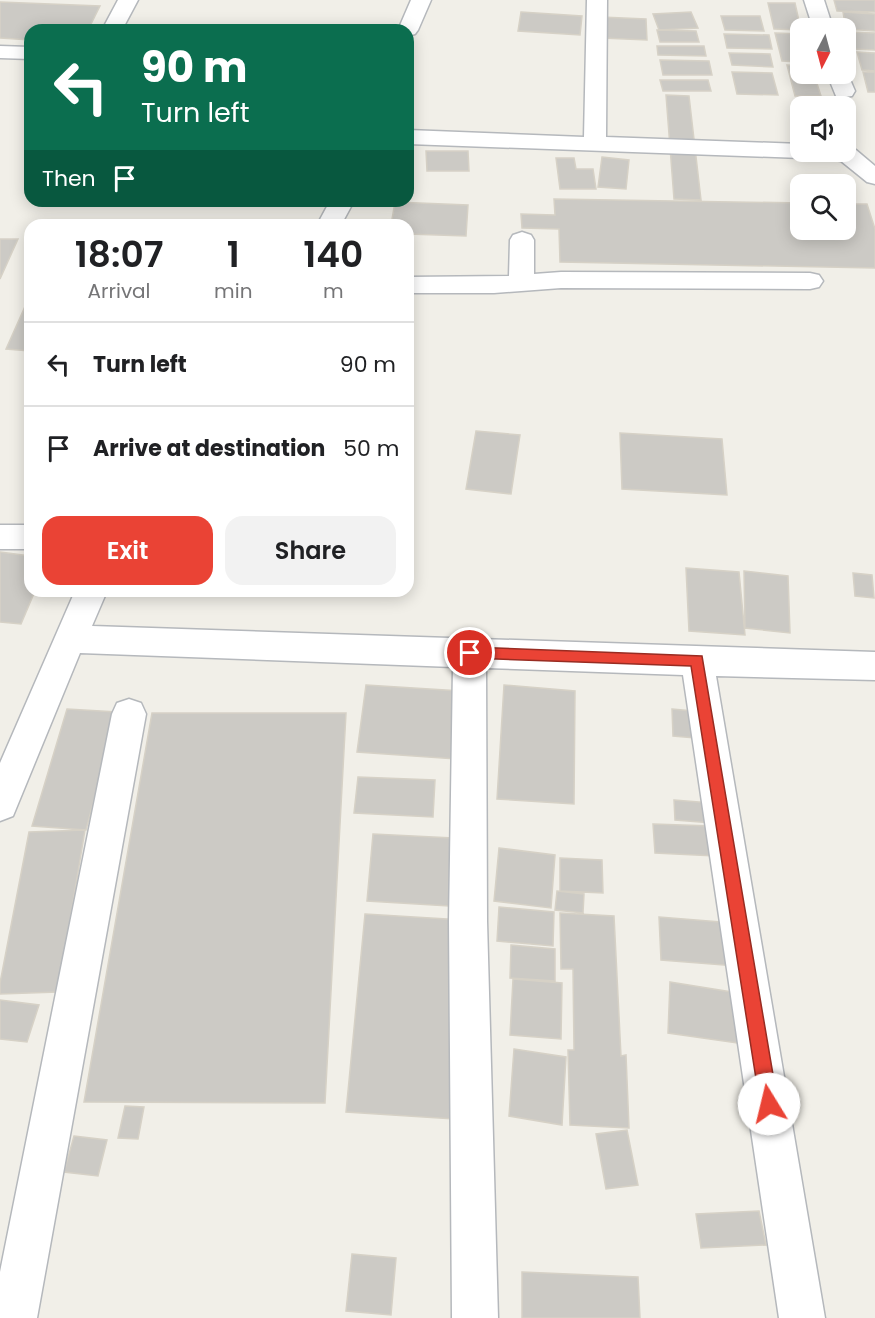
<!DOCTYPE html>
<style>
body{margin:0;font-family:Poppins,sans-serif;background:#f2f2f2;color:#202124;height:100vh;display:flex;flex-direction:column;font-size:22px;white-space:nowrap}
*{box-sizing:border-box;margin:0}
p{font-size:20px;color:#757577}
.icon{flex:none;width:33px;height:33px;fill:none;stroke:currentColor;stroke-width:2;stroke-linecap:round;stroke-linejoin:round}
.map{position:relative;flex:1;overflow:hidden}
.drawer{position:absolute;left:24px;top:219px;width:390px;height:378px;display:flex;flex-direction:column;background:#fff;border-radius:18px;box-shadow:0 3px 15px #0003}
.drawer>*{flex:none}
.hud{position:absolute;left:24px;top:24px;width:390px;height:183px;border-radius:18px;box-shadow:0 3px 15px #0003;background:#0b6e4f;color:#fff;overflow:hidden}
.needle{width:39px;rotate:186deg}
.controls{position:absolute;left:790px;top:18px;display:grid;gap:12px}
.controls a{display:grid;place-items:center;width:66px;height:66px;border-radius:12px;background:#fff;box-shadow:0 3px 15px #0003;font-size:30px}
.pin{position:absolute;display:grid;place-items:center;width:51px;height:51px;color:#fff;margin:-26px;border:3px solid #fff;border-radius:50%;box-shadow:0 2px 6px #0007}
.me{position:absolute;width:66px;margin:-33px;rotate:351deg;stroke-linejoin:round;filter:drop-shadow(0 0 4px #0008)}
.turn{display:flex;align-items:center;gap:21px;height:126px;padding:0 18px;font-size:27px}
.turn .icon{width:78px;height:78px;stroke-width:2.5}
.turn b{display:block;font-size:42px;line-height:51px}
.then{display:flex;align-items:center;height:57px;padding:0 18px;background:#0003;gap:12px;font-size:22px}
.eta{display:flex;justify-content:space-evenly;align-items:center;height:102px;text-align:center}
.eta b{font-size:36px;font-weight:600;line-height:42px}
.action{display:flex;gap:12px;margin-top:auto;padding:12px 18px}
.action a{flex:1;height:69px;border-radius:18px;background:#ea4335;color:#fff;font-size:24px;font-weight:600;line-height:69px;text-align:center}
.action a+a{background:#f2f2f2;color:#202124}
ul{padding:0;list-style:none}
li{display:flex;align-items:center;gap:18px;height:84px;padding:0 18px;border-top:2px solid #e0e0e0}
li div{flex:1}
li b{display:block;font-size:22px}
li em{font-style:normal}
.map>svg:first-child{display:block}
</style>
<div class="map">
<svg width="875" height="1318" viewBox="0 0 875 1318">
<rect width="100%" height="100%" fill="#f1efe8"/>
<path fill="#cccac5" stroke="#d6d1c6" stroke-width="1.5" d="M834,0H875V12L837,11Z
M0,2L100,6L88,30H30V40L0,38Z
M768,3H795L801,30L774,29Z
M521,12L582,16L580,35L518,31Z
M691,12L698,28L659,30L653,14Z
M843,12L875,14V31L846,29Z
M721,16H760L764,31L725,30Z
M601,17L646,19L647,40L602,38Z
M657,30L696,31L699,42H660Z
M848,32L875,33V50L853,49Z
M775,33L801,34V62L782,61Z
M724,34L769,35L772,49L727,48Z
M657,46H704L706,56L658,55Z
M857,52L875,53V71L862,70Z
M729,53L770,54L773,67L732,65Z
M660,60L709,61L712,75H663Z
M787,65L801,66V74H814L821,96H795Z
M732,72L772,73L778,95L737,94Z
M863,72H875V92H868Z
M660,80H708L711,91H663Z
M666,95L689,96L701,200L674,199Z
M426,151H468L469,171H427Z
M602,157L629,160L626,189L598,187Z
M556,158H574L576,169H593L596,189H560Z
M554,199L801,203V230H846V204H867L875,229V268L560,262L559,229L522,228L521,214L555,215Z
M395,202L468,205L466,236L408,234V225H391Z
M0,239H18L0,279Z
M27,302H30V351L6,349Z
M476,431L520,435L511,494L466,489Z
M620,433L722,439L727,495L622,489Z
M0,552L30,556V591H35L21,624L0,622Z
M686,568L739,572L745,635L689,631Z
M744,571L788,576L790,633L745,628Z
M853,573L872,575L874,598L855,596Z
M366,685L461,691L456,759L357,752Z
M504,685L575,691L574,804L497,799Z
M67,709L117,712L86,830L32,826Z
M672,709L693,711L695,738L673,736Z
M152,713H346L325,1103L84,1102Z
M358,777L435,780L433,817L354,813Z
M674,800L711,803L712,823L675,820Z
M653,824L712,826L715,856L655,853Z
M85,830L58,992L0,994V983L29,832Z
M373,834L453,838L449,906L367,901Z
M499,848L555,855L551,908L494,901Z
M560,858L602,860L603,893L560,891Z
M557,891L584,894L583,913L555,910Z
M499,907L554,912L553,946L497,941Z
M560,913L614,916L621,1056L626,1055L629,1128L570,1125L568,1050H574L573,969H561Z
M365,914L463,920L454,1119L346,1112Z
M659,917L733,923L736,966L661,960Z
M511,945L555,949V981L510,978Z
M513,979L562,983L561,1039L510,1035Z
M670,982L744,994V1044L668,1033Z
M0,1000L39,1005L27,1042L0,1039Z
M514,1049L566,1057L562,1125L509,1116Z
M125,1106L144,1107L138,1139L118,1138Z
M627,1130L638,1185L606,1189L596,1134Z
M74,1136L107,1140L98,1176L64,1172Z
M759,1211L766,1245L701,1248L696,1214Z
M352,1254L396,1258L391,1315L346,1311Z
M522,1272L638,1277L640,1318H522Z"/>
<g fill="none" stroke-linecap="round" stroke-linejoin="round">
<defs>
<path id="minor" d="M118,0H138L122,30H102Z
M411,0H431L418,30L415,34L408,36V30H398Z
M587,0H607L606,137L801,144V152H812L809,156L801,158L408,144V130L584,137Z
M804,0H824L833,28H813Z
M0,46L30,47V59L0,58Z
M846,70L855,91L852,96L844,97L836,96L827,74H846Z
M846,148L856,150L875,166V184L867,182L841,161L817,157L814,152H846Z
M330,201H354L341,225H317Z
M522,232L531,235L534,240V274L561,272L810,273L819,275L823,281L819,287L810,289L561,288L494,293H408V277L509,276L510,240L513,235Z
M0,525H30V549H0Z
M75,591H107L92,626L875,652V680L716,676L825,1318H779L683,675L486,668L487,921L498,1318H452L449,921L453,667L80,653L13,816L0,821V763Z
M129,699L141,703L146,714L37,1318H0V1272L112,714L117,703Z"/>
</defs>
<use href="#minor" stroke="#b5b8bc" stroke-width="3"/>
<use href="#minor" fill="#fff" fill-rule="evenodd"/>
</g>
<path fill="#ea4335" stroke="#982c22" stroke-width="1.5" d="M470,647L702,656L778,1104L775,1110L769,1112L763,1110L760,1104L691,666L470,658L466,657L464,653L466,649Z"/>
</svg>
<div class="controls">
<a><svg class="needle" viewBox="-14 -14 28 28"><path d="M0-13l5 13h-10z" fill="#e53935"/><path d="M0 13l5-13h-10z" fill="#757577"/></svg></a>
<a><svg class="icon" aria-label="sound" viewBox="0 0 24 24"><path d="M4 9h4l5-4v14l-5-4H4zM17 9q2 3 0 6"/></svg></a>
<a><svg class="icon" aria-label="search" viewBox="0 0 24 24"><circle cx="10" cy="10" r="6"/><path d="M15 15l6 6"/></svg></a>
</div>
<div class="pin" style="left:470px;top:653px;background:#d93025"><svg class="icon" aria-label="arrive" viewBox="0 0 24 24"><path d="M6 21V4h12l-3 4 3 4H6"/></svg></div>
<svg class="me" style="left:769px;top:1104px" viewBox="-20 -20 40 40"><circle r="19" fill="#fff"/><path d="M0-13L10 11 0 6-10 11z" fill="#ea4335"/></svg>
<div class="hud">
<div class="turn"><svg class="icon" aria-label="left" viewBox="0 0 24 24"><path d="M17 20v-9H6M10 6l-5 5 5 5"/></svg><div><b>90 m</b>Turn left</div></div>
<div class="then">Then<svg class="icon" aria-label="arrive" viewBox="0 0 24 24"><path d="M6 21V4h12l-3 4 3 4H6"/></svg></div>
</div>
<section class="drawer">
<div class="eta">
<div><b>18:07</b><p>Arrival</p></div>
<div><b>1</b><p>min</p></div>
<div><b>140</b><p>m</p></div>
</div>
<ul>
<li><svg class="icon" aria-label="left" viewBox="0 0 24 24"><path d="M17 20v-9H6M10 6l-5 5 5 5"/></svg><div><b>Turn left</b></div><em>90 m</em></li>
<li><svg class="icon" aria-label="arrive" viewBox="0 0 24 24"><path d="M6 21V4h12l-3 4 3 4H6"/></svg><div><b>Arrive at destination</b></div><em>50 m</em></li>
</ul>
<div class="action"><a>Exit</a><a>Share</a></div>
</section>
</div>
